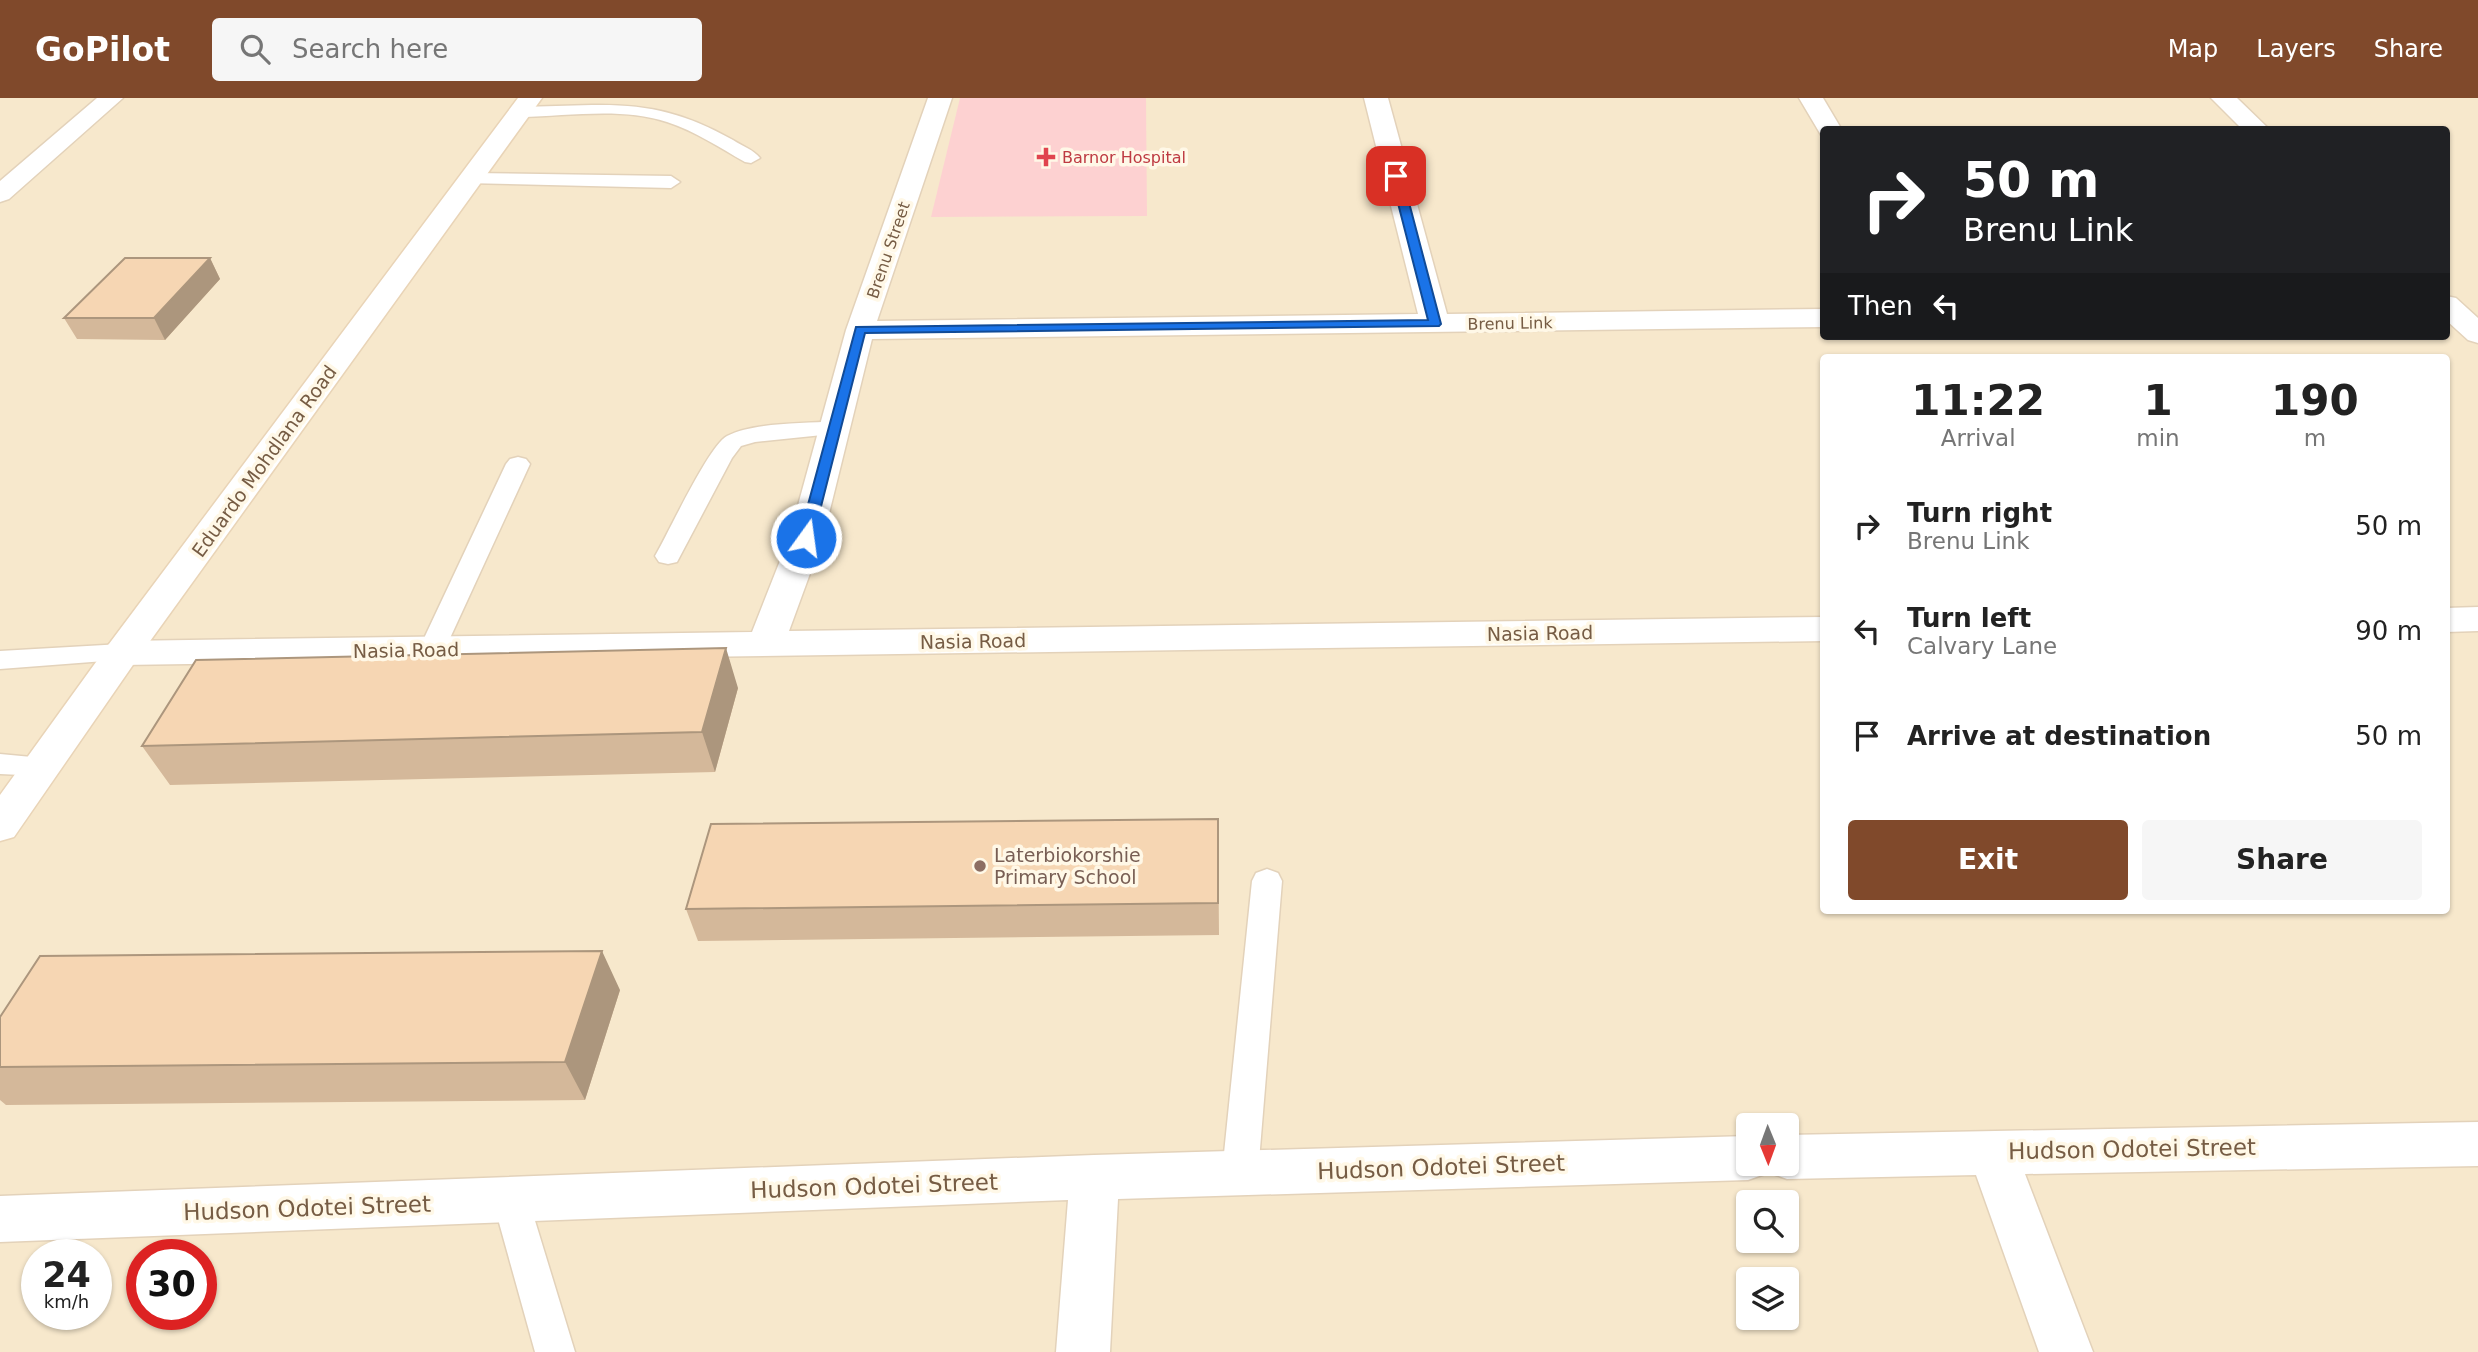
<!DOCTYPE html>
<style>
body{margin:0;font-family:"DejaVu Sans",sans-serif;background:#f6f6f6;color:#222;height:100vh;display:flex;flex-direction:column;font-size:26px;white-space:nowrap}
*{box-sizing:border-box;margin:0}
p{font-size:23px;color:#767676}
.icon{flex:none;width:38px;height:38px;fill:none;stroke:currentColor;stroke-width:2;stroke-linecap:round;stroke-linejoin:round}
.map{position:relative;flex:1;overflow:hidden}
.panel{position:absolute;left:1820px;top:256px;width:630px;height:560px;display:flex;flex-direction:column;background:#fff;border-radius:7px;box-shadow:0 2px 5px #0004}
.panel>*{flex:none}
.banner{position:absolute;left:1820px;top:28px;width:630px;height:214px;border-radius:7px;box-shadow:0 2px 5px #0004;background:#202124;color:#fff;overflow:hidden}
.needle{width:46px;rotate:179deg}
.fabs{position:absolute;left:1736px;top:1015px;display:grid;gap:14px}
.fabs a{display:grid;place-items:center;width:63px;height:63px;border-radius:7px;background:#fff;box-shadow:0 2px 5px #0004;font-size:35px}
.speed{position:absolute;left:21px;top:1141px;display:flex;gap:14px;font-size:35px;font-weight:700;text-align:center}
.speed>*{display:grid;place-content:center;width:91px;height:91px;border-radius:50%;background:#fff;box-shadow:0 2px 5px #0004;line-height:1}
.speed small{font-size:18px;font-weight:400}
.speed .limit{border:10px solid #d22;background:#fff;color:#111}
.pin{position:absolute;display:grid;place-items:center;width:60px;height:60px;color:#fff;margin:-30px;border-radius:14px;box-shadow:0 4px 10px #0006}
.me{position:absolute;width:77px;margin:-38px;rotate:14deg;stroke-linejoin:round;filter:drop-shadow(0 0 5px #0008)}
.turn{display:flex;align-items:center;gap:24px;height:147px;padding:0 28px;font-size:32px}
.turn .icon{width:91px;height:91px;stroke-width:2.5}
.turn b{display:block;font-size:49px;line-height:60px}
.then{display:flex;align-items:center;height:66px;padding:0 28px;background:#0003;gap:14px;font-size:26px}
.eta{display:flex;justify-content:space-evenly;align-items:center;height:119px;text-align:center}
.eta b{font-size:42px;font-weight:700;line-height:49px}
.cta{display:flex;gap:14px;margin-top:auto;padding:14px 28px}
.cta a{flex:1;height:80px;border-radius:7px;background:#80492b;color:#fff;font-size:28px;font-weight:700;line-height:80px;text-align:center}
.cta a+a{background:#f6f6f6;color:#222}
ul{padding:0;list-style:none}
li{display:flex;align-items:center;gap:21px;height:105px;padding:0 28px}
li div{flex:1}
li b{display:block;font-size:26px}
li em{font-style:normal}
header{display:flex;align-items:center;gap:42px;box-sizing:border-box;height:98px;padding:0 35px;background:#80492b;color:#fff}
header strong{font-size:33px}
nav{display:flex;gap:38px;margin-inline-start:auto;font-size:24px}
.search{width:490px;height:63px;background:#f6f6f6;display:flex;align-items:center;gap:18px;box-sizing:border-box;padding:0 24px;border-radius:7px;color:#767676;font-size:26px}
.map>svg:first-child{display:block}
</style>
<header>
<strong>GoPilot</strong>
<div class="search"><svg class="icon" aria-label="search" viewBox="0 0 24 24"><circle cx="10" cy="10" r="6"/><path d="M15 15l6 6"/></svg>Search here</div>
<nav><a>Map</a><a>Layers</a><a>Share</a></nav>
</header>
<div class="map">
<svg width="2478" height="1254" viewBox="0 0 2478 1254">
<rect width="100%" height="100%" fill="#fef6de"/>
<path fill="#f7e8cc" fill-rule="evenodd" d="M0,0H2478V1254H0ZM1824,32H2446V238H1824ZM1824,259H2446V812H1824ZM1748,1027H1787V1066H1748ZM1748,1104H1787V1143H1748ZM37,1157H96V1216H37ZM142,1157H201V1216H142ZM1748,1181H1787V1220H1748Z"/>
<path fill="#fdd1d1" d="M960,0H1146L1147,118L931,119Z"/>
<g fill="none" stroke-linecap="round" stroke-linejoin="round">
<defs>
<path id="service" d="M592,7C648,6 685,15 733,42C742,48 754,52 760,60L751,65L745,64C720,50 695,33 667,24C622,9 568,18 521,19L512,14L521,9Z
M472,75L671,78L680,84L671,90L465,85L463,81L465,77Z
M834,323L842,325L845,330L842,335L755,344L741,348L732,360L677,464L668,466L659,464L655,458C668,436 709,347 727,338C754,324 803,326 834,323Z
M518,359L526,361L530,366L445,551L441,557L432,560L423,557L419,551L506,366L510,361Z
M122,546L131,549L135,555L131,561L0,571V553Z
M0,656L53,661L57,668L53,675L43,678L0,676Z
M1267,771L1278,775L1282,783L1258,1075L1253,1087L1240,1091L1227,1087L1222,1075L1252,783L1256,775Z
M511,1086L524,1091L529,1103L575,1254H535L493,1103L498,1091Z"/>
<path id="minor" d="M97,0H123L9,101L0,104V83Z
M928,0H952L877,223L1418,216L1364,0H1388L1447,216L1824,211V229L872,241L823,440L789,533L1824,519V543L122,567L109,564L104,555L109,546L122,543L752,534L789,440L846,232Z
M1799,0H1823L1842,32H1824L1821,37Z
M2211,0H2237L2270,32H2243Z
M2446,198L2456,200L2478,220V245L2468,242L2446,222Z
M2478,509V533L2446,534V510Z
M2478,1024V1068L2025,1076L2093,1254H2039L1976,1077L1787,1081L1770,1075L1768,1070L1765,1076L1748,1082L1118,1101L1110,1254H1056L1068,1102L0,1144V1098L1094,1057L1748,1038V1066H1787V1037Z"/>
<path id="secondary" d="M518,0H542L135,564L14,739L0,743V697L109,546Z"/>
</defs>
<use href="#service" stroke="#e3d2ba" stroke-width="3"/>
<use href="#minor" stroke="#e3d2ba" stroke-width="3"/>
<use href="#secondary" stroke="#e9d4b7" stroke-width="3"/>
<use href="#service" fill="#fff" fill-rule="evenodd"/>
<use href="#minor" fill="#fff" fill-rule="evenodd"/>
<use href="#secondary" fill="#fff" fill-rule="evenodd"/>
</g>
<path fill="#d4b89a" d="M210,160L220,181L165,242L77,241L64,220Z
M738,590L715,674L170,687L142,648Z
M1218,721L1219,837L698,843L686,811Z
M620,892L585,1002L6,1007L0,1002V969Z"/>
<path fill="#ac967d" d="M210,160L220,181L165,242L154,220Z
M726,550L738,590L715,674L702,634Z
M602,853L620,892L585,1002L565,964Z"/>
<path fill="#f6d6b3" stroke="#ac967d" stroke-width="2" d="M125,160H210L154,220H64Z
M726,550L702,634L142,648L196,562Z
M1218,721V805L686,811L711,726Z
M602,853L565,964L0,969V919L40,858Z"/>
<path fill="#1a73e8" stroke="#114b97" stroke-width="2" d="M1396,75L1402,78L1441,226L1439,228L865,235L813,440L806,445L799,440L856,229L1428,222L1391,78Z"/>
<path fill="#e0444e" stroke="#fff8e7" stroke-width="2.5" d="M1042.5 48.5h7v7h7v7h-7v7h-7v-7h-7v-7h7z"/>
<circle fill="#8d6e63" stroke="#fff8e7" stroke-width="2.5" cx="980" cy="768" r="7"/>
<g text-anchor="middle" stroke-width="7" stroke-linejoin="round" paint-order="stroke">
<g font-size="16" fill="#be3a42" stroke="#fff8e7" text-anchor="start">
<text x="1062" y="65">Barnor Hospital</text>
</g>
<g font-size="16" fill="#765c44" stroke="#fff8e7">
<text transform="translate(888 152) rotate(-71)" y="6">Brenu Street</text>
<text transform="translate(1510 225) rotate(-1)" y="6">Brenu Link</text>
</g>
<g font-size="19" fill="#765c44" stroke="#fff8e7">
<text transform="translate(264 363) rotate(-54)" y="7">Eduardo Mohdlana Road</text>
<text transform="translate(1540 535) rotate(-1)" y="7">Nasia Road</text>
<text transform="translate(973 543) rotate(-1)" y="7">Nasia Road</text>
<text transform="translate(406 552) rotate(-1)" y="7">Nasia Road</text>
</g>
<g font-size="19" fill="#785e54" stroke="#fff8e7" text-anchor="start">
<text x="994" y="764">Laterbiokorshie<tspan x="994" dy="22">Primary School</tspan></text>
</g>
<g font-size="23" fill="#765c44" stroke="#fff8e7">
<text transform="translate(2132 1051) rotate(-1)" y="8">Hudson Odotei Street</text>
<text transform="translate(1441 1069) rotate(-2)" y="8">Hudson Odotei Street</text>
<text transform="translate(874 1088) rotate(-2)" y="8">Hudson Odotei Street</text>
<text transform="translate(307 1110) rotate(-2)" y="8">Hudson Odotei Street</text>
</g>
</g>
</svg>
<div class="fabs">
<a><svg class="needle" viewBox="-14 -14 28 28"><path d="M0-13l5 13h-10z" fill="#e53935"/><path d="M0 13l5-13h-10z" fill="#767676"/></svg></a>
<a><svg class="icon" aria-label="search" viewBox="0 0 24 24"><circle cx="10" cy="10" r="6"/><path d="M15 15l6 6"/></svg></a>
<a><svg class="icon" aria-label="layers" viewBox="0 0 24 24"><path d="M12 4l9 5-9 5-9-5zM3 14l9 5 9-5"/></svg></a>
</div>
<div class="speed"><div>24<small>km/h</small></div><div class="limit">30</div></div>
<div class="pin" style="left:1396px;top:78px;background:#d93025"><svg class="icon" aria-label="arrive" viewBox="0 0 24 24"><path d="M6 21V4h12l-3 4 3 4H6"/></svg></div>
<svg class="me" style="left:806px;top:440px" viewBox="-20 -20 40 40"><circle r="17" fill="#1a73e8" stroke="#fff" stroke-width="3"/><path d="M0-11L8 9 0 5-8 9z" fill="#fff"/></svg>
<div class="banner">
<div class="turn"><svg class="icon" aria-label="right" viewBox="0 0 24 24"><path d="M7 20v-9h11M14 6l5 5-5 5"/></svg><div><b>50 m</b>Brenu Link</div></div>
<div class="then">Then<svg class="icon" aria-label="left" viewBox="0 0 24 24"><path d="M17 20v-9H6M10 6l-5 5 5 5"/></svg></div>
</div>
<section class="panel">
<div class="eta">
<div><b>11:22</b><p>Arrival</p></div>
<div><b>1</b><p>min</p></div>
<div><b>190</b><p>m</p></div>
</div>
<ul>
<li><svg class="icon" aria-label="right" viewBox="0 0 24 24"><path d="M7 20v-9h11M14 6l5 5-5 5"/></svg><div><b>Turn right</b><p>Brenu Link</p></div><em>50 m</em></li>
<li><svg class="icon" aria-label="left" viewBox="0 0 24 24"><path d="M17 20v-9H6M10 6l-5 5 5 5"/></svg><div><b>Turn left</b><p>Calvary Lane</p></div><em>90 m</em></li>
<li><svg class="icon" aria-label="arrive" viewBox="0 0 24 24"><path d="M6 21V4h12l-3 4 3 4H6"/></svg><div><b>Arrive at destination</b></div><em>50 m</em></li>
</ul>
<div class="cta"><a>Exit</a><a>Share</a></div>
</section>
</div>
